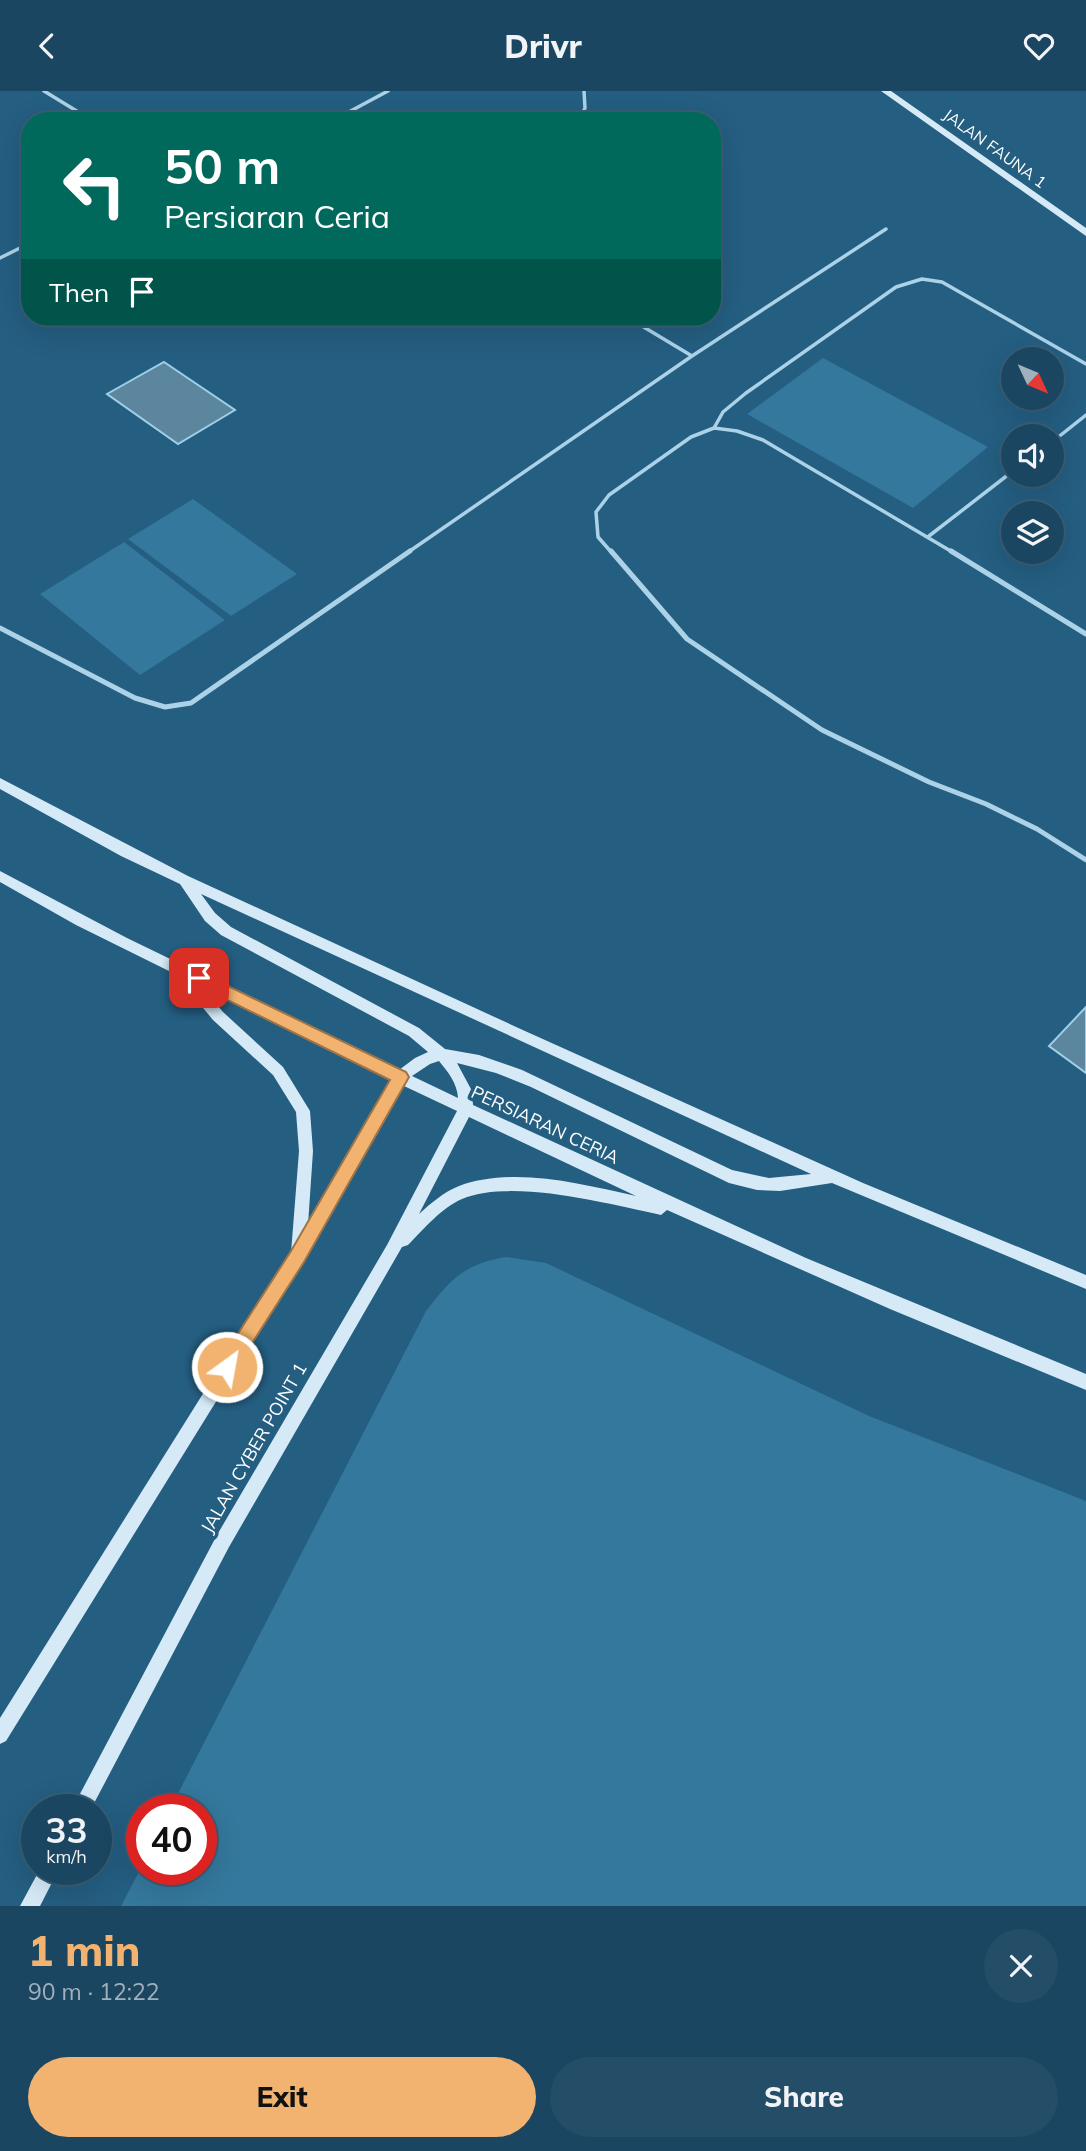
<!DOCTYPE html>
<meta charset="utf-8">
<style>
body{margin:0;font-family:Mulish,sans-serif;background:#244d67;color:#f1f3f6;height:100vh;display:flex;flex-direction:column;font-size:26px;white-space:nowrap}
*{box-sizing:border-box;margin:0}
p{font-size:23px;color:#a0b1bd}
.icon{flex:none;width:38px;height:38px;fill:none;stroke:currentColor;stroke-width:2;stroke-linecap:round;stroke-linejoin:round}
.map{position:relative;height:1815px;overflow:hidden}
.panel{display:flex;flex-direction:column;background:#1b4661;flex:1}
.panel>*{flex:none}
.hud{position:absolute;left:21px;top:21px;width:700px;height:214px;border-radius:28px;box-shadow:0 7px 28px #0002,0 0 0 2px #395e76;background:#00695c;color:#fff;overflow:hidden}
.needle{width:46px;rotate:134deg}
.buttons{position:absolute;left:1001px;top:256px;display:grid;gap:14px}
.buttons a{display:grid;place-items:center;width:63px;height:63px;border-radius:50%;background:#1b4661;box-shadow:0 7px 28px #0002,0 0 0 2px #395e76;font-size:35px}
.speed{position:absolute;left:21px;top:1703px;display:flex;gap:14px;font-size:35px;font-weight:700;text-align:center}
.speed>*{display:grid;place-content:center;width:91px;height:91px;border-radius:50%;background:#1b4661;box-shadow:0 7px 28px #0002,0 0 0 2px #395e76;line-height:1}
.speed small{font-size:18px;font-weight:400}
.speed .limit{border:10px solid #d22;background:#fff;color:#111}
.pin{position:absolute;display:grid;place-items:center;width:60px;height:60px;color:#fff;margin:-30px;border-radius:14px;box-shadow:0 4px 10px #0006}
.me{position:absolute;width:77px;margin:-38px;rotate:32deg;stroke-linejoin:round;filter:drop-shadow(0 0 5px #0008)}
.turn{display:flex;align-items:center;gap:24px;height:147px;padding:0 28px;font-size:32px}
.turn .icon{width:91px;height:91px;stroke-width:2.5}
.turn b{display:block;font-size:49px;line-height:60px}
.then{display:flex;align-items:center;height:66px;padding:0 28px;background:#0003;gap:14px;font-size:26px}
.round{display:grid;place-items:center;flex:none;width:74px;height:74px;border-radius:37px;background:#244d67}
.overview{display:flex;align-items:center;justify-content:space-between;height:119px;padding:0 28px}
h1{font-size:42px;font-weight:800;line-height:52px;color:#f1b36f}
.action{display:flex;gap:14px;margin-top:auto;padding:14px 28px}
.action a{flex:1;height:80px;border-radius:42px;background:#f1b36f;color:#111;font-size:28px;font-weight:800;line-height:80px;text-align:center}
.action a+a{background:#244d67;color:#f1f3f6}
header{display:flex;justify-content:space-between;align-items:center;height:91px;padding:0 28px;background:#1b4661;font-size:32px;font-weight:800}
.map>svg:first-child{display:block}
</style>
<header><svg class="icon" aria-label="back" viewBox="0 0 24 24"><path d="M15 5l-7 7 7 7"/></svg>Drivr<svg class="icon" aria-label="heart" viewBox="0 0 24 24"><path d="M12 20l-8-8c-3-5 5-10 8-4 3-6 11-1 8 4z"/></svg></header>
<div class="map">
<svg width="1086" height="1815" viewBox="0 0 1086 1815">
<rect width="100%" height="100%" fill="#245e81"/>
<path fill="#34789d" d="M823,267L988,356L913,417L747,323Z
M193,408L297,483L231,525L128,448Z
M124,451L225,529L140,584L40,503Z
M506,1166L546,1172L869,1325L1086,1410V1815H121L142,1775V1778H201V1718H170L426,1220C451,1188 464,1173 506,1166Z"/>
<path fill="#5c869d" stroke="#9fcfe8" stroke-width="2" d="M164,271L235,319L178,353L107,303Z
M1086,916V982L1049,955Z"/>
<g fill="none" stroke-linecap="round" stroke-linejoin="round">
<path stroke="#abd2e7" stroke-width="3.5" d="M44,0L93,30
M332,30L388,0
M579,30L585,17L584,0
M0,167L30,152
M627,226L692,265
M714,337L723,321L746,302L896,196L922,188L942,191L1086,273
M1052,351L1086,324
M929,445L1013,380
M407,462L692,265L886,138
M612,462L598,446L596,421L609,404L691,346L714,337L737,340L763,349L954,462"/>
<path stroke="#abd2e7" stroke-width="5" d="M611,460L687,548L822,639L929,691L986,713L1037,738L1086,769
M951,460L1086,543
M0,537L135,607L165,616L191,612L410,460"/>
<path fill="#d5eaf6" fill-rule="evenodd" d="M881,0H891L1086,137V145Z
M0,687L188,785L525,940L863,1092L1086,1184V1198L832,1092L780,1100L757,1099L729,1092L531,996L496,982L457,972L472,1000L473,1014L806,1167L1086,1283V1299L890,1218L667,1119L661,1124C608,1113 513,1087 462,1108C441,1117 424,1138 408,1154L402,1156L229,1456L91,1718H72L217,1444L387,1154L457,1020L404,995L303,1170L6,1650L0,1653V1627L291,1162L299,1060L296,1021L273,984L213,929L175,883L76,834L0,791V780L127,847L399,979L415,967L428,961L409,945L221,844L205,830L180,793L121,765L0,698ZM201,803L811,1083L769,1087L732,1079L522,979L479,964L445,958L419,937L231,836L215,822ZM202,896L392,989L308,1134L313,1060L310,1020L283,976L223,921ZM439,970C448,981 457,992 458,1007L412,985L430,973ZM469,1026L636,1105C581,1093 514,1075 459,1095C444,1101 431,1112 419,1123Z
M40,1778H59L40,1815H20Z"/>
</g>
<path fill="#f1b36f" stroke="#9d7448" stroke-width="2" d="M199,881L406,981L409,986L304,1171L233,1282L227,1284L221,1282L218,1276L221,1269L291,1160L390,989L193,892L191,887L193,883Z"/>
<g text-anchor="middle" stroke-width="7" stroke-linejoin="round" paint-order="stroke">
<g font-size="16" fill="#fff" stroke="#245e81">
<text transform="translate(995 57) rotate(36)" y="6">JALAN FAUNA 1</text>
</g>
<g font-size="18" fill="#fff" stroke="#245e81">
<text transform="translate(545 1034) rotate(25)" y="6">PERSIARAN CERIA</text>
<text transform="translate(254 1357) rotate(-60)" y="6">JALAN CYBER POINT 1</text>
</g>
</g>
</svg>
<div class="buttons">
<a><svg class="needle" viewBox="-14 -14 28 28"><path d="M0-13l5 13h-10z" fill="#e53935"/><path d="M0 13l5-13h-10z" fill="#a0b1bd"/></svg></a>
<a><svg class="icon" aria-label="sound" viewBox="0 0 24 24"><path d="M4 9h4l5-4v14l-5-4H4zM17 9q2 3 0 6"/></svg></a>
<a><svg class="icon" aria-label="layers" viewBox="0 0 24 24"><path d="M12 4l9 5-9 5-9-5zM3 14l9 5 9-5"/></svg></a>
</div>
<div class="speed"><div>33<small>km/h</small></div><div class="limit">40</div></div>
<div class="pin" style="left:199px;top:887px;background:#d93025"><svg class="icon" aria-label="arrive" viewBox="0 0 24 24"><path d="M6 21V4h12l-3 4 3 4H6"/></svg></div>
<svg class="me" style="left:227px;top:1276px" viewBox="-20 -20 40 40"><circle r="17" fill="#f1b36f" stroke="#fff" stroke-width="3"/><path d="M0-11L8 9 0 5-8 9z" fill="#fff"/></svg>
<div class="hud">
<div class="turn"><svg class="icon" aria-label="left" viewBox="0 0 24 24"><path d="M17 20v-9H6M10 6l-5 5 5 5"/></svg><div><b>50 m</b>Persiaran Ceria</div></div>
<div class="then">Then<svg class="icon" aria-label="arrive" viewBox="0 0 24 24"><path d="M6 21V4h12l-3 4 3 4H6"/></svg></div>
</div>
</div>
<section class="panel">
<div class="overview"><div><h1>1 min</h1><p>90 m · 12:22</p></div><a class="round"><svg class="icon" aria-label="close" viewBox="0 0 24 24"><path d="M6 6l12 12M18 6L6 18"/></svg></a></div>
<div class="action"><a>Exit</a><a>Share</a></div>
</section>
